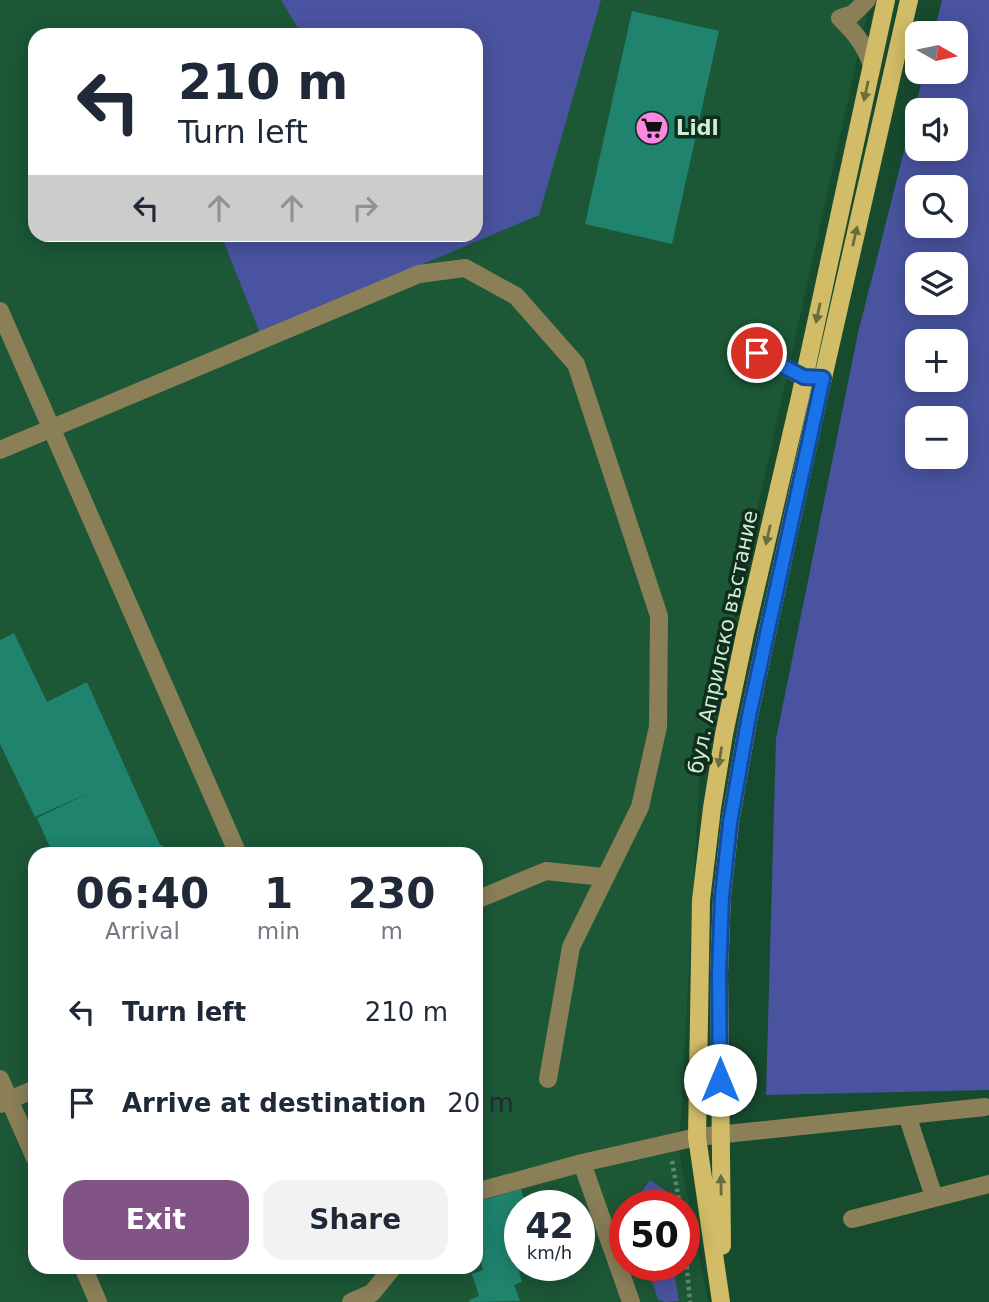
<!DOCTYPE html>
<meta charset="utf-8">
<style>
body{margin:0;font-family:"DejaVu Sans",sans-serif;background:#f2f2f3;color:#1f2937;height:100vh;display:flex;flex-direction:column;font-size:26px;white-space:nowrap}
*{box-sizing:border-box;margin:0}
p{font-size:23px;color:#747a83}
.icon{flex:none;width:38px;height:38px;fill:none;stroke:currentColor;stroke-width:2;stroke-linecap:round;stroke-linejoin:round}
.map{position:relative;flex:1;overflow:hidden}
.details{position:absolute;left:28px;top:847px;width:455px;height:427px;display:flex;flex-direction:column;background:#fff;border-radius:21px;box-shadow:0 4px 18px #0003}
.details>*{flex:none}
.hud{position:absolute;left:28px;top:28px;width:455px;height:214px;border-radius:21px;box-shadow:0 4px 18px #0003;background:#fff;color:#1f2937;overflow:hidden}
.needle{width:46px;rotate:99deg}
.fabs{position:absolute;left:905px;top:21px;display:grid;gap:14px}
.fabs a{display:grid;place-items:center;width:63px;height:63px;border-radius:14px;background:#fff;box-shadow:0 4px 18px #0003;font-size:35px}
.speed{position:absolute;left:504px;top:1190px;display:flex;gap:14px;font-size:35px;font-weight:700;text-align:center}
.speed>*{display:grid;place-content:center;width:91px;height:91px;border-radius:50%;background:#fff;box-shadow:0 4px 18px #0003;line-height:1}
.speed small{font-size:18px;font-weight:400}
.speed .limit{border:10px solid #d22;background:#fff;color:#111}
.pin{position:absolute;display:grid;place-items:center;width:60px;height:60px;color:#fff;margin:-30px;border:4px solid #fff;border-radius:50%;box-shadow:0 2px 7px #0007}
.me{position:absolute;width:77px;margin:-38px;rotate:0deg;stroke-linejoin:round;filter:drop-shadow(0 0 5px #0008)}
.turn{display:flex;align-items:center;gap:24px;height:147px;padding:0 35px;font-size:32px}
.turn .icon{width:91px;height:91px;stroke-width:2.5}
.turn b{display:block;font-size:49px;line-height:60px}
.lanes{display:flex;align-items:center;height:66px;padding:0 35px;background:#0003;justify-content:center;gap:35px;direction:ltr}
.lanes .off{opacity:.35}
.eta{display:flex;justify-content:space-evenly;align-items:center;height:119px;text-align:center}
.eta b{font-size:42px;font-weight:700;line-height:49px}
.cta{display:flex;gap:14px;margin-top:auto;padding:14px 35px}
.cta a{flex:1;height:80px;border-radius:21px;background:#825385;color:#fff;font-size:28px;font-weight:700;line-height:80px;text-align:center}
.cta a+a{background:#f2f2f3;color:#1f2937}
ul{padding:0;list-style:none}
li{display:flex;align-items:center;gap:21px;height:91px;padding:0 35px}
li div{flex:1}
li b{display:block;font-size:26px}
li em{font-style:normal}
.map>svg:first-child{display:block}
</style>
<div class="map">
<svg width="989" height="1302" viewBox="0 0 989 1302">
<rect width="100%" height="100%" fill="#174b2e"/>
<path fill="#1c5736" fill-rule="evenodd" d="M0,0H870L700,768L679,1152L708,1302H0ZM35,35H476V234H35ZM35,854H476V1267H35ZM520,1206H579V1265H520ZM625,1206H684V1265H625Z"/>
<path fill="#49539f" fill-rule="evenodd" d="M281,0H601L539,215L260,333L221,235L476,234V35H302Z
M942,0H989V1090L766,1095L776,739L858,333L924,72H956V33H934ZM917,110H956V149H917ZM917,187H956V226H917ZM917,264H956V303H917ZM917,341H956V380H917ZM917,418H956V457H917Z
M650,1180L673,1196L664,1206H632Z
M646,1265H673L679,1301L665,1302L658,1299Z"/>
<path fill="#1f836e" d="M632,11L719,31L672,244L585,224Z
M14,633L47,702L87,682L160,845H162L166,854H53L37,818L91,792L35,817L0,744V640Z
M521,1189L526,1206H520V1238L517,1239L520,1251V1259L516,1261L522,1282L514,1285L520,1301L470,1302L469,1300L479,1296L472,1274L483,1270L476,1247L482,1245L476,1231V1224L483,1221L476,1202Z"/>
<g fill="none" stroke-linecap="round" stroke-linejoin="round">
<path stroke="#5d8a6f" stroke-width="4.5" stroke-dasharray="3.5 3.5" stroke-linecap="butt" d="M672,1161L680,1206
M684,1238L690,1302"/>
<path stroke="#8a7f57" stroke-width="18" d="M867,0L853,14L840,18C856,34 864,44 872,65
M0,311L238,854
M756,353L804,377L823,378
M0,450L419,274L465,268L516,296L576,364L659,616L658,727L640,807L571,947L548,1079
M476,900L546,871L604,877
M0,1079L35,1158
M0,1104L35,1089
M907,1115L934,1197
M582,1163L631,1302
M476,1192L582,1163L697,1137L985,1107
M852,1219L989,1184
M83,1267L98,1302
M351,1302L372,1293L393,1267"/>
<path stroke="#d2bc67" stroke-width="18" d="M722,1246L719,973L722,896L730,823L749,716L818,400L909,0
M721,1302L697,1137L701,900L712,808L724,734L745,634L800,397L886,0"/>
</g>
<defs><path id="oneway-solid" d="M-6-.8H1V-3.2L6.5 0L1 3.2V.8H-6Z" transform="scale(1.75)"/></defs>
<g fill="#686d3e">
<use href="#oneway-solid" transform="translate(866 91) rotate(102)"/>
<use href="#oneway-solid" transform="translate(855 236) rotate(-77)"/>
<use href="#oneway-solid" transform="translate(818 313) rotate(102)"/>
<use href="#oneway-solid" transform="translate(768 535) rotate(103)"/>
<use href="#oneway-solid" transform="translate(720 757) rotate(99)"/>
<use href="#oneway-solid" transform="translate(721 1185) rotate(-91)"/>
</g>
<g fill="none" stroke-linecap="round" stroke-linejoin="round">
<defs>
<path id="route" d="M720,1080L719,973L722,896L730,823L749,716L823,378L804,377L757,353"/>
</defs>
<use href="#route" stroke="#114b97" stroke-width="18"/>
<use href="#route" stroke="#1a73e8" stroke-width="12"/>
</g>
<defs>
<symbol id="supermarket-disc" viewBox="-11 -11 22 22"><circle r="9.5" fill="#fc86e4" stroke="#112d1c"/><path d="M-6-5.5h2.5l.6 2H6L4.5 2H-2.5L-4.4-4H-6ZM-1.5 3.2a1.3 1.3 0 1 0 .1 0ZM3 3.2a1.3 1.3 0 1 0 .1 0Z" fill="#111"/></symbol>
</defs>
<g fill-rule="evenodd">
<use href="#supermarket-disc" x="633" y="109" width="38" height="38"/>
</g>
<g text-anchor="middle" stroke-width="7" stroke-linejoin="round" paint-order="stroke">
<g font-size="21" font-weight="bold" fill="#cceed6" stroke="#112d1c" text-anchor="start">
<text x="676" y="135">Lidl</text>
</g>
<g font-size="21" fill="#cceed6" stroke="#112d1c">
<text transform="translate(723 642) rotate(-78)" y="7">бул. Априлско въстание</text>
</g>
</g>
</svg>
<div class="fabs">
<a><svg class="needle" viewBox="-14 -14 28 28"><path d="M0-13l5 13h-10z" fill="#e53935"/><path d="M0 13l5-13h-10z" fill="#747a83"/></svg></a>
<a><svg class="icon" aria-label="sound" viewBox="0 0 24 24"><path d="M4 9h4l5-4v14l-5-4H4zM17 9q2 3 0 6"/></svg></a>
<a><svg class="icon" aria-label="search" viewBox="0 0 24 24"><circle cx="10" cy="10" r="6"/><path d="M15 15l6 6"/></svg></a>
<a><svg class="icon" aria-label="layers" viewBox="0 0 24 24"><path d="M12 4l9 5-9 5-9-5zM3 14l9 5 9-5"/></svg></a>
<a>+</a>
<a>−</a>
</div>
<div class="speed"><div>42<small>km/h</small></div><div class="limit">50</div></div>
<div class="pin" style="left:757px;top:353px;background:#d93025"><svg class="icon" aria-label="arrive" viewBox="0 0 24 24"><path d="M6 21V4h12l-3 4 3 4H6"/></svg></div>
<svg class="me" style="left:720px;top:1080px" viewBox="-20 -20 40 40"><circle r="19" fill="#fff"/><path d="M0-13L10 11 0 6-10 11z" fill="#1a73e8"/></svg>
<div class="hud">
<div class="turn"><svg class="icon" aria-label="left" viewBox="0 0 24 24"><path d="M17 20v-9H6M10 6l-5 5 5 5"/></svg><div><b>210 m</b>Turn left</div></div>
<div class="lanes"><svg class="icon" aria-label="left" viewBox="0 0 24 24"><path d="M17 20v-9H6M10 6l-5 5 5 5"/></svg><svg class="icon off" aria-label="ahead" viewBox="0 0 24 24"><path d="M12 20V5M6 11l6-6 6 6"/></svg><svg class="icon off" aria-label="ahead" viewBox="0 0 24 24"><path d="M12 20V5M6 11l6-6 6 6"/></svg><svg class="icon off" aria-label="right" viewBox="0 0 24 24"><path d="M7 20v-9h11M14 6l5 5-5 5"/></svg></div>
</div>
<section class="details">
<div class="eta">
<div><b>06:40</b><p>Arrival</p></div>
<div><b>1</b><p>min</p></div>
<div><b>230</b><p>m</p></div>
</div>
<ul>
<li><svg class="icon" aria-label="left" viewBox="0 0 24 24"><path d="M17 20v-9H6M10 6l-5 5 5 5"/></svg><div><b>Turn left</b></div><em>210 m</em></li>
<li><svg class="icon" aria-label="arrive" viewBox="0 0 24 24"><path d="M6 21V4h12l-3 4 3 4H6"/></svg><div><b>Arrive at destination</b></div><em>20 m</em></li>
</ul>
<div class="cta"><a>Exit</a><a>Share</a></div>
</section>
</div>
